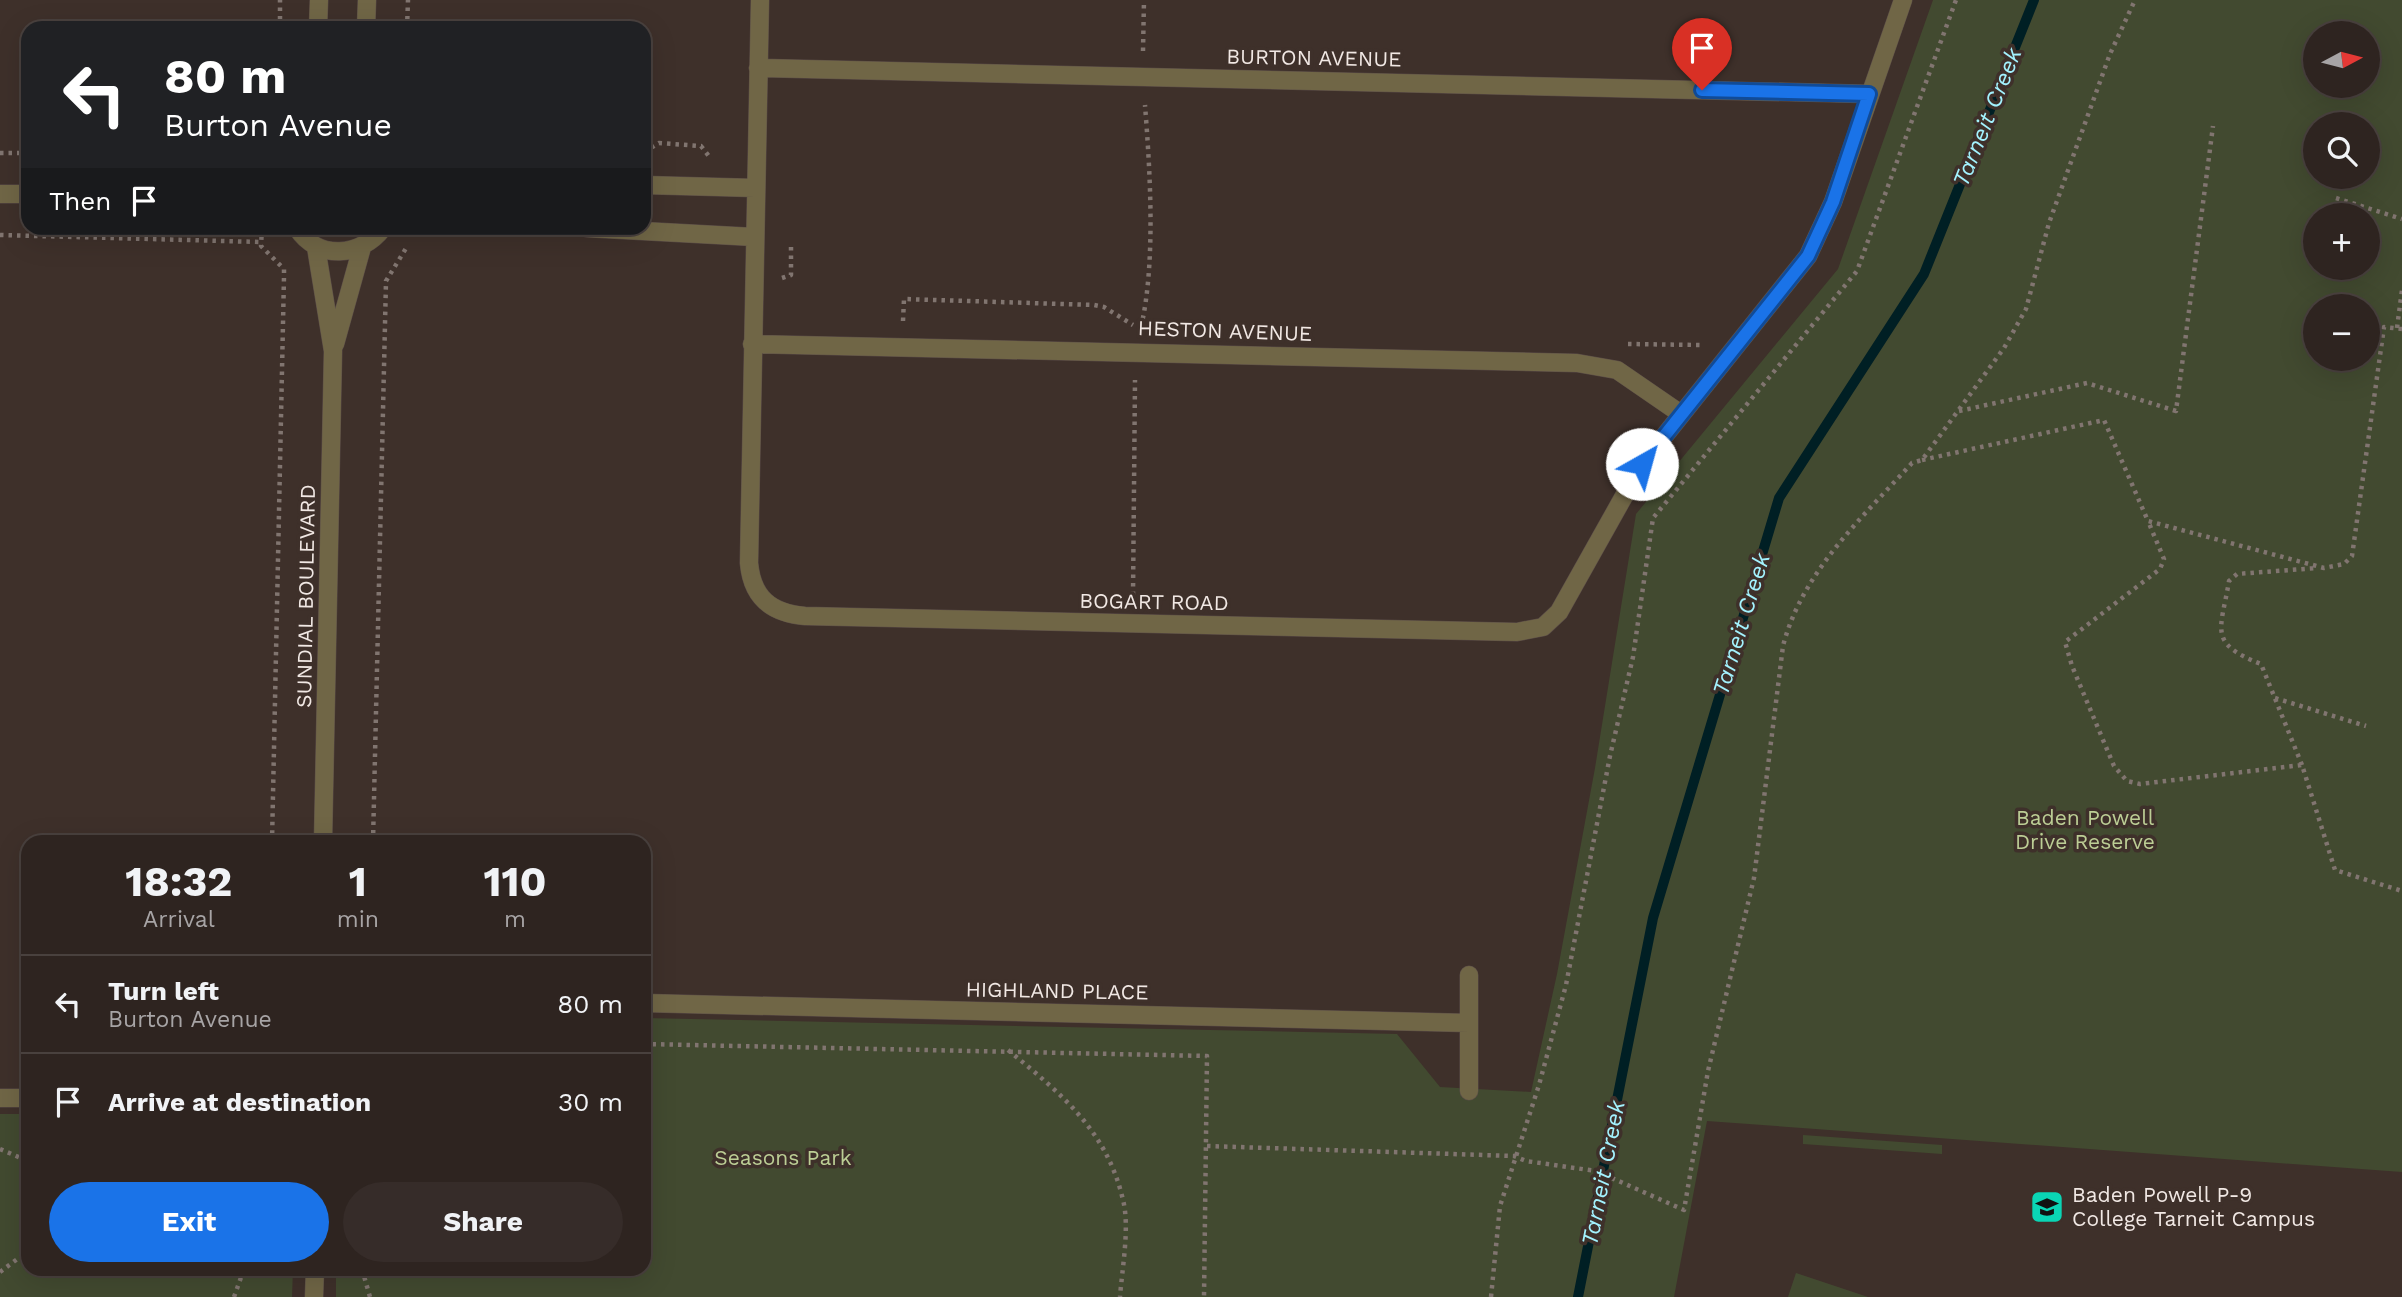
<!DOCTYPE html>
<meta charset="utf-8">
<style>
body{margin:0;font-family:"Work Sans",sans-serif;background:#362c29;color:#f1f3f6;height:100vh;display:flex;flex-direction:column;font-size:26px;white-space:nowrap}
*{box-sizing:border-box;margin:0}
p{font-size:23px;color:#a7a4a5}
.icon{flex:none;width:38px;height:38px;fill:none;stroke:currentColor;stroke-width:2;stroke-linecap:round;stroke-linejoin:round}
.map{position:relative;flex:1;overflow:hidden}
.sheet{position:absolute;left:21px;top:835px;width:630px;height:441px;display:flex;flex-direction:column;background:#2e2420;border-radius:21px;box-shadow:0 7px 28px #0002,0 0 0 2px #49413e}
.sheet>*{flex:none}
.guide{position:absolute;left:21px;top:21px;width:630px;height:214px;border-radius:21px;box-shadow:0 7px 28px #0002,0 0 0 2px #49413e;background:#202124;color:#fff;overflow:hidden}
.needle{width:46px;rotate:83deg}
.tools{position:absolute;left:2303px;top:21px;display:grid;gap:14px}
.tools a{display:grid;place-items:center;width:77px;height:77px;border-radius:50%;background:#2e2420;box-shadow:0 7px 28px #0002,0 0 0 2px #49413e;font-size:35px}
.pin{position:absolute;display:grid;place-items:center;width:60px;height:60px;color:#fff;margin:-72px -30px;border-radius:50% 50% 50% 0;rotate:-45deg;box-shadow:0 0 7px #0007}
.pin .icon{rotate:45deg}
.me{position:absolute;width:77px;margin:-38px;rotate:38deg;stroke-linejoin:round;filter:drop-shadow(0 0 5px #0008)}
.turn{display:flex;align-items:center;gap:24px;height:147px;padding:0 28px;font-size:32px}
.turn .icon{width:91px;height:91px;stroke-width:2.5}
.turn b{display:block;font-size:49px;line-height:60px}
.then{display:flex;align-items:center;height:66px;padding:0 28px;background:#0003;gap:14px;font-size:26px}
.eta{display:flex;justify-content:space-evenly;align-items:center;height:119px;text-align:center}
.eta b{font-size:42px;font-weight:700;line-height:49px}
.action{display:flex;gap:14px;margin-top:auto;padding:14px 28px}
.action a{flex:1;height:80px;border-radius:42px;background:#1a73e8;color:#fff;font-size:28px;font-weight:700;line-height:80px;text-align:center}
.action a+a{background:#362c29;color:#f1f3f6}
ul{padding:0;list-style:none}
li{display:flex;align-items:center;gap:21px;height:98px;padding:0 28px;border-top:2px solid #49413e}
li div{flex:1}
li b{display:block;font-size:26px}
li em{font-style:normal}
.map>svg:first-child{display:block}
</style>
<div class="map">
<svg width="2402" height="1297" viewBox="0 0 2402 1297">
<rect width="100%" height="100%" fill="#3e302a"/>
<path fill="#424a30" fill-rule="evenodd" d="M1933,0H2402V1172L1707,1121L1674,1297H336V1269H644V1018L1397,1034L1440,1087L1531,1092L1557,974L1595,768L1636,514L1838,269ZM2315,33H2368V86H2315ZM2315,124H2368V177H2315ZM2315,215H2368V268H2315ZM2315,306H2368V359H2315Z
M0,1114H28V1269H293L292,1297H0Z
M1803,1135L1942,1145V1154L1803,1144Z
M1796,1273L1868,1297H1788Z"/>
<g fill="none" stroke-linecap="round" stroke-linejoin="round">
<path stroke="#001f24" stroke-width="10" d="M1578,1297L1653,918L1779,498L1924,274L2034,0"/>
<defs>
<path id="minor" d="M760,0L749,563C752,597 770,613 805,616L1517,632L1543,627L1559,612L1642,464L1808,256L1833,202L1903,0
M318,28L319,0
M366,28L367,0
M758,68L1869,94
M644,185L755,188
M0,194H28
M297,228C318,261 361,257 383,228
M587,228L754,237
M316,247L333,351L323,842
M335,344L362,247
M752,344L1577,363L1617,370L1681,414
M644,1003L1469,1023
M1469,1091V975
M0,1098H28
M314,1297L315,1269"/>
</defs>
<use href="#minor" stroke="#5b4d48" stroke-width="19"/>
<path stroke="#817570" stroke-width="4.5" stroke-dasharray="3.5 5" stroke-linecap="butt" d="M280,28V0
M407,28L408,0
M1143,51L1144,0
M644,152L659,143L701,146L711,159
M0,153H28
M2336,198L2402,219
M262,228L261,246L284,269V276L272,842
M0,235L261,242
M782,278L791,275V245
M903,321L904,299L1094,305L1104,307L1133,325
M1141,327C1156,263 1150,170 1145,105
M2397,328L2402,290
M2402,329L2384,327L2352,556L2344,564L2324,568L2148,521L2164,559L2160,569L2065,642L2072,666L2114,766L2127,781L2140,784L2302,765L2335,870L2402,891
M1628,344L1700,345
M1959,411L2087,383L2176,411L2213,126
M1922,460L2104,420L2148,521
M1133,595L1135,380
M2275,698L2366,726
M2302,765L2261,664C2207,643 2221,630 2229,581L2237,574L2317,568
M373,842L386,281L408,245
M644,1044L1207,1056L1204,1297
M1008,1050C1060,1093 1107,1130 1123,1200C1130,1227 1122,1269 1120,1297
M1207,1146L1514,1156L1526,1161L1596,1171L1684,1210L1708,1071L1754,878L1783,646C1802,572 1861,519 1912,463L1922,460L2004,348L2026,309L2049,223L2110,54L2135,0
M0,1149L28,1161
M362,1269L370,1297
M0,1272L28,1251
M234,1297L244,1269
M1491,1297L1500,1206L1539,1085L1566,985L1610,756L1633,657L1653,518L1857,271L1956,0"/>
<use href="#minor" stroke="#706646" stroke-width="18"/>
</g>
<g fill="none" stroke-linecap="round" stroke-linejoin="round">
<defs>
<path id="route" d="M1642,464L1808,256L1833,202L1869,94L1702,90"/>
</defs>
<use href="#route" stroke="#114b97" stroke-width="18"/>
<use href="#route" stroke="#1a73e8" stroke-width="12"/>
</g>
<defs>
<symbol id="school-square" viewBox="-11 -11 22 22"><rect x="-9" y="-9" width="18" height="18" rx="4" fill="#0ad5b5" stroke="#3e302a"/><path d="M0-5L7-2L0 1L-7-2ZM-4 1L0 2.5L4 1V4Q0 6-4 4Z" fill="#111"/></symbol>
</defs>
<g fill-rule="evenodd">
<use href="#school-square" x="2028" y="1188" width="38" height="38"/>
</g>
<g text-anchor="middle" stroke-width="7" stroke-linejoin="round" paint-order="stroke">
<g font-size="21" fill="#f1e8e4" stroke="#3e302a">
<text transform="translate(1314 58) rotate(1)" y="7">BURTON AVENUE</text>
<text transform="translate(1225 331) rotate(2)" y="7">HESTON AVENUE</text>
<text transform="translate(306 596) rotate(-89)" y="7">SUNDIAL BOULEVARD</text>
<text transform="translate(1154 602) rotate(1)" y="7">BOGART ROAD</text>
<text transform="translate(1057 991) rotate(1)" y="7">HIGHLAND PLACE</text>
</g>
<g font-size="21" fill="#bcce95" stroke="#3e302a">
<text x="2085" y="825">Baden Powell<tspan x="2085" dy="24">Drive Reserve</tspan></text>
<text x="783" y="1165">Seasons Park</text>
</g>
<g font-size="21" fill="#f1e8e4" stroke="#3e302a" text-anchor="start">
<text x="2072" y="1202">Baden Powell P-9<tspan x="2072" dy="24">College Tarneit Campus</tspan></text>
</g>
<g font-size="23" font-style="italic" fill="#a3f2fe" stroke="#3e302a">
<text transform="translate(1987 117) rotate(-68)" y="8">Tarneit Creek</text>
<text transform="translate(1741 624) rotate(-73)" y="8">Tarneit Creek</text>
<text transform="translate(1603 1173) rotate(-79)" y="8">Tarneit Creek</text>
</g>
</g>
</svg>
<div class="tools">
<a><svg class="needle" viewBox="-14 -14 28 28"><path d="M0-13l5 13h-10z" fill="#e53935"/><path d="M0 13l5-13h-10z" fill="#a7a4a5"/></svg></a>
<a><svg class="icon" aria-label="search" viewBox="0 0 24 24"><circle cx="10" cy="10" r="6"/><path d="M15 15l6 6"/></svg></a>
<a>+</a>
<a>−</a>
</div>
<div class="pin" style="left:1702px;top:90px;background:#d93025"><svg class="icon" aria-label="arrive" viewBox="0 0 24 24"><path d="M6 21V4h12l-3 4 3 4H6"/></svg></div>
<svg class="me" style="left:1642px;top:464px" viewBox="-20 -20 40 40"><circle r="19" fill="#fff"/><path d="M0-13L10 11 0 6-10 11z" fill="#1a73e8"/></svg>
<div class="guide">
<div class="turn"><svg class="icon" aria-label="left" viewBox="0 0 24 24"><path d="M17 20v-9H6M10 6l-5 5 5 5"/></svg><div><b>80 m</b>Burton Avenue</div></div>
<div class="then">Then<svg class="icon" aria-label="arrive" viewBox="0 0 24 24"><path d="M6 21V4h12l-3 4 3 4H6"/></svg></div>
</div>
<section class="sheet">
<div class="eta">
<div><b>18:32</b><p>Arrival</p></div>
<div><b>1</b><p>min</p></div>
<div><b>110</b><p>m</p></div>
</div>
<ul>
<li><svg class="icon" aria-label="left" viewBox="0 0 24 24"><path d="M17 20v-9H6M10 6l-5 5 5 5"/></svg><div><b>Turn left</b><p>Burton Avenue</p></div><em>80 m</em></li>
<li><svg class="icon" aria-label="arrive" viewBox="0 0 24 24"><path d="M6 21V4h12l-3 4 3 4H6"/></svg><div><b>Arrive at destination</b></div><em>30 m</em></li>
</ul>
<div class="action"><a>Exit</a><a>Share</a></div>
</section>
</div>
